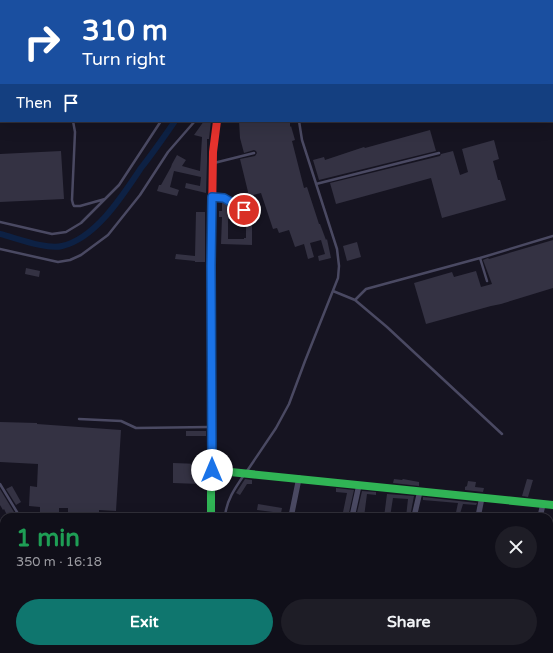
<!DOCTYPE html>
<meta charset="utf-8">
<style>
body{margin:0;font-family:"Varela Round",sans-serif;background:#1e1d26;color:#f1f3f6;height:100vh;display:flex;flex-direction:column;font-size:15px;white-space:nowrap}
*{box-sizing:border-box;margin:0}
p{font-size:13px;color:#9c9ca2}
.icon{flex:none;width:22px;height:22px;fill:none;stroke:currentColor;stroke-width:2;stroke-linecap:round;stroke-linejoin:round}
.map{position:relative;flex:1;overflow:hidden}
.side{position:absolute;left:0px;top:513px;width:553px;height:140px;display:flex;flex-direction:column;background:#100f19;border-radius:12px 12px 0 0;box-shadow:0 4px 16px #0002,0 0 0 1px #302f38}
.side>*{flex:none}
.guide{position:absolute;left:0px;top:0px;width:553px;height:122px;box-shadow:0 4px 16px #0002,0 0 0 1px #302f38;background:#1a4fa0;color:#fff;overflow:hidden}
.pin{position:absolute;display:grid;place-items:center;width:34px;height:34px;color:#fff;margin:-17px;border:2px solid #fff;border-radius:50%;box-shadow:0 1px 4px #0007}
.me{position:absolute;width:44px;margin:-22px;rotate:0deg;stroke-linejoin:round;filter:drop-shadow(0 0 3px #0008)}
.turn{display:flex;align-items:center;gap:14px;height:84px;padding:0 16px;font-size:18px}
.turn .icon{width:52px;height:52px;stroke-width:2.5}
.turn b{display:block;font-size:28px;line-height:34px}
.then{display:flex;align-items:center;height:38px;padding:0 16px;background:#0003;gap:8px;font-size:15px}
.round{display:grid;place-items:center;flex:none;width:42px;height:42px;border-radius:21px;background:#1e1d26}
.overview{display:flex;align-items:center;justify-content:space-between;height:68px;padding:0 16px}
h1{font-size:24px;font-weight:700;line-height:30px;color:#1e9e55}
.button{display:flex;gap:8px;margin-top:auto;padding:8px 16px}
.button a{flex:1;height:46px;border-radius:24px;background:#0f766e;color:#fff;font-size:16px;font-weight:700;line-height:46px;text-align:center}
.button a+a{background:#1e1d26;color:#f1f3f6}
.map>svg:first-child{display:block}
</style>
<div class="map">
<svg width="553" height="653" viewBox="0 0 553 653">
<rect width="100%" height="100%" fill="#161421"/>
<g fill="none" stroke-linecap="round" stroke-linejoin="round">
<path stroke="#0d2144" stroke-width="6" d="M255,1L256,0
M0,234C16,238 47,250 62,246C96,238 123,195 141,168C153,153 164,137 175,121"/>
</g>
<path fill="#343243" fill-rule="evenodd" d="M204,121H211L209,139H207V162L206,193L185,188L186,183L200,186L201,177L174,171L170,187L179,190L177,196L157,191L159,185H161L171,167L172,164L177,155L186,160L182,166L200,171L202,137L194,135Z
M239,121H290V127L291,126L295,140L292,141L304,188L307,187L319,224H320L326,240L327,239L331,258L319,261L318,256L325,254L321,240L310,243L314,257L308,259L304,244L295,247L289,230L279,233L277,228L273,229L261,193L249,196L240,159L255,156L257,153L256,151L254,150L244,153L240,138Z
M430,130L436,151L319,180L313,160L324,157L325,160L364,147L365,148Z
M494,140L499,159L493,161L498,180H500L506,200L442,218L431,178L336,204L330,183L440,156L441,154L453,151L460,175L468,172L462,149Z
M61,151L64,199L0,202V154Z
M222,201H223L252,218V245L221,244L222,217H219V211H222ZM228,219H244V221H246V238H244V239H228Z
M196,212H205V262H195V261L175,259L176,254L195,256Z
M553,240V288L501,304L491,306L426,324L414,283L452,272L454,277L476,271L481,287L492,284L483,260L488,258L489,259Z
M357,242L361,257L347,261L343,246Z
M26,268L40,271L39,277L25,274Z
M0,422L37,423V424L121,430L116,511L99,510V517H68V508H59V517H40V507L29,506L30,486L37,487L38,464L0,462Z
M186,431H206V436H186Z
M173,463L200,464V467H204V472H200V484L173,483Z
M245,479L252,480V484H247L240,495L236,493Z
M394,479L402,480L403,479L419,482V486L393,483Z
M527,479L533,480L528,497L522,496Z
M468,481L476,482L475,487L484,488L483,492L465,490V487L467,486Z
M12,486L21,502L16,505L6,489Z
M336,488L354,490L348,517H342L347,493L336,492Z
M0,489L17,517H8L4,509L3,510L0,505Z
M362,491L376,492V495L367,494L364,517H356Z
M387,494L414,496L410,517H406L408,499L393,498L390,517H384Z
M423,497L477,503L476,505L463,504L459,517H455L458,503L423,500Z
M258,504L282,508L281,513L257,510Z"/>
<g fill="none" stroke-linecap="round" stroke-linejoin="round">
<path stroke="#4a4962" stroke-width="2.5" d="M30,0V1
M183,0L184,1
M297,0V1
M175,1V0
M377,1V0
M436,1V0
M485,1V0
M512,1V0
M545,1V0
M0,83H1
M73,121L75,132L72,200L73,204L74,206H80L105,199
M214,163L254,153
M316,184L439,153
M213,197L224,198L258,218
M0,222L52,234L66,232L81,223L119,185L161,121
M0,249L58,262L70,260L81,255L108,235L140,195L168,152L195,121
M480,258L487,281
M333,291L355,300L366,289L480,258L553,236
M355,300L387,327L502,434
M79,419L121,421L136,428L209,427
M247,471L276,428L289,404L305,361L338,278L339,266L337,249L302,140L299,121
M0,484L20,517
M225,517C226,501 235,488 244,475"/>
<path stroke="#4a4962" stroke-width="5.5" d="M264,0L265,1
M291,517L299,478
M352,517L359,485
M414,517L420,491
M478,517L482,497
M540,517L543,504
M0,648L4,645
M27,649L37,653
M263,653V649
M322,653V649
M385,653V649
M447,653L448,649
M510,653L511,649"/>
<path stroke="#30b455" stroke-width="8" d="M278,1L279,0
M211,470L553,505
M211,517V266L212,217
M211,649V653"/>
<path stroke="#e5322d" stroke-width="8" d="M212,217L213,152L217,121"/>
</g>
<g fill="none" stroke-linecap="round" stroke-linejoin="round">
<defs>
<path id="route" d="M212,470L211,266L212,197L224,198L244,210"/>
</defs>
<use href="#route" stroke="#114b97" stroke-width="10"/>
<use href="#route" stroke="#1a73e8" stroke-width="7"/>
</g>
</svg>
<div class="pin" style="left:244px;top:210px;background:#d93025"><svg class="icon" aria-label="arrive" viewBox="0 0 24 24"><path d="M6 21V4h12l-3 4 3 4H6"/></svg></div>
<svg class="me" style="left:212px;top:470px" viewBox="-20 -20 40 40"><circle r="19" fill="#fff"/><path d="M0-13L10 11 0 6-10 11z" fill="#1a73e8"/></svg>
<div class="guide">
<div class="turn"><svg class="icon" aria-label="right" viewBox="0 0 24 24"><path d="M7 20v-9h11M14 6l5 5-5 5"/></svg><div><b>310 m</b>Turn right</div></div>
<div class="then">Then<svg class="icon" aria-label="arrive" viewBox="0 0 24 24"><path d="M6 21V4h12l-3 4 3 4H6"/></svg></div>
</div>
<section class="side">
<div class="overview"><div><h1>1 min</h1><p>350 m · 16:18</p></div><a class="round"><svg class="icon" aria-label="close" viewBox="0 0 24 24"><path d="M6 6l12 12M18 6L6 18"/></svg></a></div>
<div class="button"><a>Exit</a><a>Share</a></div>
</section>
</div>
